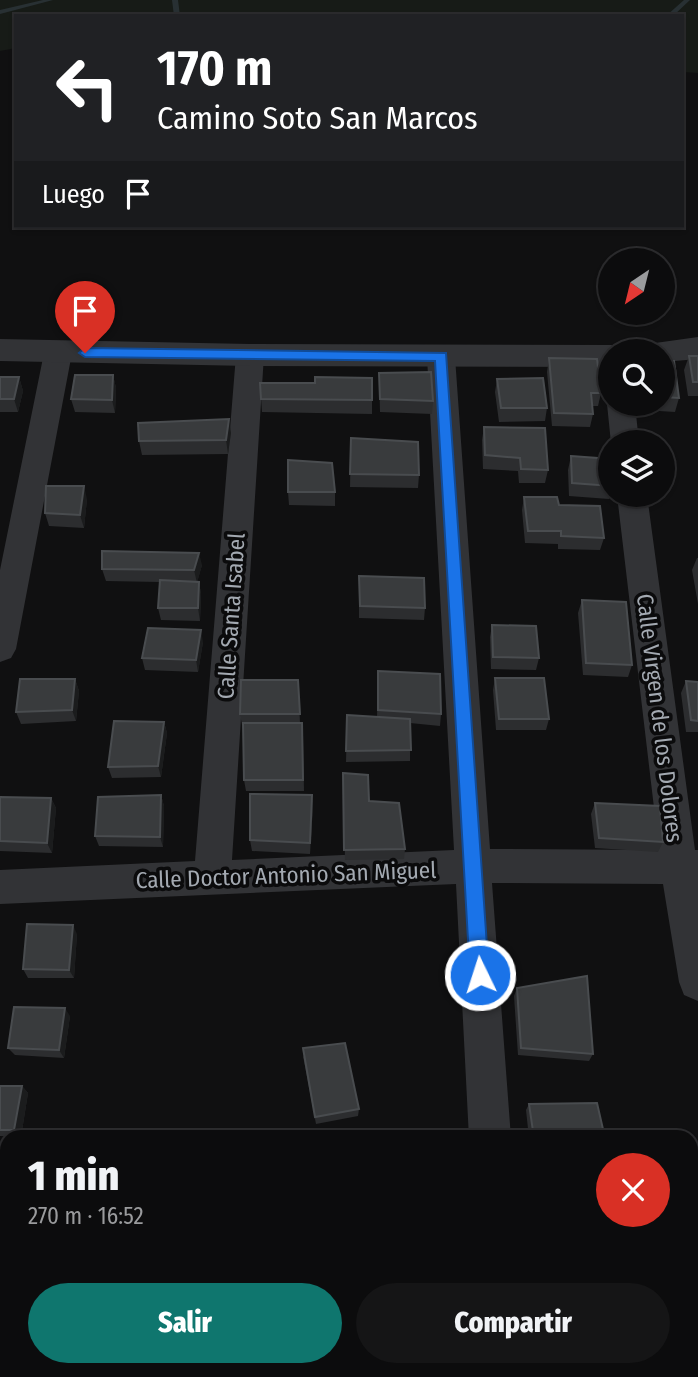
<!DOCTYPE html>
<html lang="es">
<meta charset="utf-8">
<style>
body{margin:0;font-family:"Fira Sans Condensed",sans-serif;background:#151516;color:#f1f3f6;height:100vh;display:flex;flex-direction:column;font-size:26px;white-space:nowrap}
*{box-sizing:border-box;margin:0}
p{font-size:23px;color:#9a9b9d}
.icon{flex:none;width:38px;height:38px;fill:none;stroke:currentColor;stroke-width:2;stroke-linecap:round;stroke-linejoin:round}
.map{position:relative;flex:1;overflow:hidden}
.side{position:absolute;left:0px;top:1130px;width:698px;height:247px;display:flex;flex-direction:column;background:#0c0c0d;border-radius:21px 21px 0 0;box-shadow:0 2px 5px #0004,0 0 0 2px #2c2c2e}
.side>*{flex:none}
.hud{position:absolute;left:14px;top:14px;width:670px;height:214px;border-radius:0px;box-shadow:0 2px 5px #0004,0 0 0 2px #2c2c2e;background:#202124;color:#fff;overflow:hidden}
.needle{width:46px;rotate:215deg}
.fabs{position:absolute;left:598px;top:248px;display:grid;gap:14px}
.fabs a{display:grid;place-items:center;width:77px;height:77px;border-radius:50%;background:#0c0c0d;box-shadow:0 2px 5px #0004,0 0 0 2px #2c2c2e;font-size:35px}
.pin{position:absolute;display:grid;place-items:center;width:60px;height:60px;color:#fff;margin:-72px -30px;border-radius:50% 50% 50% 0;rotate:-45deg;box-shadow:0 0 7px #0007}
.pin .icon{rotate:45deg}
.me{position:absolute;width:77px;margin:-38px;rotate:356deg;stroke-linejoin:round;filter:drop-shadow(0 0 5px #0008)}
.turn{display:flex;align-items:center;gap:24px;height:147px;padding:0 28px;font-size:32px}
.turn .icon{width:91px;height:91px;stroke-width:2.5}
.turn b{display:block;font-size:49px;line-height:60px}
.then{display:flex;align-items:center;height:66px;padding:0 28px;background:#0003;gap:14px;font-size:26px}
.round{display:grid;place-items:center;flex:none;width:74px;height:74px;border-radius:37px;background:#151516}
.summary{display:flex;align-items:center;justify-content:space-between;height:119px;padding:0 28px}
h1{font-size:42px;font-weight:800;line-height:52px}
.primary-button{display:flex;gap:14px;margin-top:auto;padding:14px 28px}
.primary-button a{flex:1;height:80px;border-radius:42px;background:#0f766e;color:#fff;font-size:28px;font-weight:800;line-height:80px;text-align:center}
.primary-button a+a{background:#151516;color:#f1f3f6}
.map>svg:first-child{display:block}
</style>
<div class="map">
<svg width="698" height="1377" viewBox="0 0 698 1377">
<rect width="100%" height="100%" fill="#101011"/>
<path fill="#171b17" d="M0,0H698V73L683,72L682,16H16V48L0,51Z"/>
<g fill="none" stroke-linecap="round" stroke-linejoin="round">
<path fill="#283033" fill-rule="evenodd" d="M43,0H53L0,14V10Z
M172,0H178L180,16H174Z
M684,0H690L673,16H666Z"/>
<path fill="#323336" fill-rule="evenodd" d="M58,344L68,346L72,353L16,649L11,658L0,662V570L44,353L48,346Z
M250,346L260,348L264,355L232,860L454,850L427,357L431,350L441,348L451,350L455,357L490,849L659,850L617,495H647L695,850H698V1001L684,995L679,982L663,884L492,883L511,1138H469L456,884L0,904V870L195,861L236,355L240,348Z
M611,398V404H635L639,443H611L607,404Z
M482,1370H528V1377H482Z"/>
<path fill="#323336" fill-rule="evenodd" d="M698,337V359L663,362V352H643L648,344Z
M0,339L250,344L611,345L622,348L624,352H611V367L250,366L0,361Z"/>
</g>
<path fill="#2c2d2f" d="M689,356H698V396H688L684,370Z
M549,358L601,393L598,406H592L593,414L590,427L552,426L547,372Z
M663,361L679,398L675,412L643,410V404H663Z
M379,373L433,401L432,414L380,412Z
M113,375L116,388L115,413L75,412L71,399Z
M0,377H19L23,391L18,412H0Z
M372,378V414L262,412L260,383H315Z
M497,379L547,408L545,421L499,422L495,392Z
M484,427L548,470L545,483H519L518,471L483,469L482,440Z
M231,433L228,454L142,455L139,441Z
M351,438L419,475L418,488L350,487Z
M571,456L611,459V493L609,499L569,496L568,470Z
M288,492H335V506L289,505Z
M524,497L559,505L604,538L600,550L558,549V544L525,543L522,510Z
M87,499L84,528L49,526L45,513Z
M697,558H698V604L692,570Z
M202,565L197,582H199L201,594L200,621L161,620L158,608L160,582L106,581L102,569Z
M359,576L425,608L424,620L359,618Z
M582,600L632,665L628,677L583,675L578,613Z
M492,625L539,658L536,670L491,669L490,637Z
M203,642L198,672L145,670L142,658Z
M378,671L441,714L440,726L410,723V761L346,762L347,715L377,717Z
M495,678L549,719L546,730H496L493,690Z
M75,679L79,691L76,721L21,724L16,712Z
M298,680L300,723L303,735L304,791H246L244,780L243,725H242L240,714Z
M686,681L698,682V732H686L681,693Z
M164,722L167,733L161,777L112,778L108,767Z
M343,773L369,801L405,849L404,859L345,860Z
M161,795L164,806L163,847L99,846L95,836Z
M312,795L313,806L310,854L252,851L250,840Z
M0,797L51,798L56,808L52,853L0,851Z
M595,803L663,842L658,852L595,848L591,814Z
M77,934L74,978H28L23,969Z
M517,988L593,1054L589,1061L518,1055L514,996Z
M70,1016L64,1058L15,1055L8,1048Z
M303,1056L359,1109L358,1116L316,1124Z
M0,1086H22L28,1093L21,1137L0,1136Z
M529,1104L605,1138H529L526,1110Z
M691,1223H698V1296L691,1295Z
M570,1370H634L635,1377H571Z
M431,1374L430,1376L411,1377H298Z"/>
<path fill="#1b1c1d" d="M113,375L116,388L115,413L112,400Z
M19,377L23,391L18,412L14,399Z
M229,419L231,433L228,454L226,440Z
M84,486L87,499L84,528L80,515Z
M199,553L202,565L197,583L194,570Z
M199,582L201,594L200,621L198,608Z
M201,630L203,642L198,672L196,660Z
M75,679L79,691L76,721L72,710Z
M164,722L167,733L161,777L158,766Z
M161,795L164,806L163,847L160,837Z
M312,795L313,806L310,854V843Z
M51,798L56,808L52,853L47,843Z
M73,925L77,934L74,978L69,970Z
M65,1008L70,1016L64,1058L59,1050Z
M22,1086L28,1093L21,1137L14,1130Z
M3,1178L7,1181V1201L1,1241L0,1197Z
M16,1370H23L22,1377H15Z"/>
<path fill="#393b3d" stroke="#494c4f" stroke-width="2" d="M689,356H698V382H693Z
M549,358L597,359L601,393H591L593,414L554,413Z
M663,361H674L679,398L663,397Z
M431,372L433,401L380,399L379,373Z
M75,375H113L112,400L71,399Z
M0,377H19L14,399H0Z
M315,377L372,378V400L261,399L260,383H315Z
M543,378L547,408H501L497,379Z
M229,419L226,440L139,441L138,423Z
M484,427L545,428L548,470L521,469L520,458L485,455Z
M351,438L418,442L419,475L350,474Z
M571,456L611,459V486L572,483Z
M288,460L332,463L335,492H288Z
M46,486H84L80,515L45,513Z
M524,497H557L559,505L600,506L604,538L561,536V531H528Z
M102,551L199,553L194,570L102,569Z
M359,576L424,578L425,608L360,606Z
M160,580L199,582L198,608H158Z
M582,600L626,602L632,665L586,663Z
M492,625L536,626L539,658L493,657Z
M148,628L201,630L196,660L142,658Z
M378,671L440,674L441,714L378,710Z
M495,678H544L549,719H499Z
M20,679H75L72,710L16,712Z
M241,680H298L300,714H240Z
M686,681L698,682V721L691,720Z
M347,715L410,719L411,750L346,751Z
M114,721L164,722L158,766L108,767Z
M243,723H302L303,780H244Z
M343,773L368,775L369,801L399,803L405,849L344,850Z
M250,794L312,795L310,843L250,840Z
M161,795L160,837L95,836L98,797Z
M0,797L51,798L47,843L0,841Z
M595,803L660,806L663,842L599,838Z
M27,924L73,925L69,970L23,969Z
M587,976L593,1054L521,1048L517,988Z
M14,1007L65,1008L59,1050L8,1048Z
M345,1043L359,1109L315,1117L303,1048Z
M0,1086H22L14,1130H0Z
M597,1103L605,1138H534L529,1104Z
M0,1177L3,1178L0,1197Z
M691,1223H698V1292L691,1291Z
M0,1265H7V1330H0Z
M0,1362H7V1370H16L15,1377H0Z
M297,1370H431V1374L381,1377H298Z
M575,1370H634L635,1377H576Z"/>
<path fill="#1a73e8" stroke="#114b97" stroke-width="2" d="M85,348L446,353L489,975L486,981L480,984L473,981L470,975L435,361L85,357L79,353Z"/>
<g text-anchor="middle" stroke-width="7" stroke-linejoin="round" paint-order="stroke">
<g font-size="23" fill="#a3a9b1" stroke="#0b0b0c">
<text transform="translate(231 616) rotate(-86)" y="8">Calle Santa Isabel</text>
<text transform="translate(660 718) rotate(83)" y="8">Calle Virgen de los Dolores</text>
<text transform="translate(286 875) rotate(-2)" y="8">Calle Doctor Antonio San Miguel</text>
</g>
</g>
</svg>
<div class="fabs">
<a><svg class="needle" viewBox="-14 -14 28 28"><path d="M0-13l5 13h-10z" fill="#e53935"/><path d="M0 13l5-13h-10z" fill="#9a9b9d"/></svg></a>
<a><svg class="icon" aria-label="search" viewBox="0 0 24 24"><circle cx="10" cy="10" r="6"/><path d="M15 15l6 6"/></svg></a>
<a><svg class="icon" aria-label="layers" viewBox="0 0 24 24"><path d="M12 4l9 5-9 5-9-5zM3 14l9 5 9-5"/></svg></a>
</div>
<div class="pin" style="left:85px;top:353px;background:#d93025"><svg class="icon" aria-label="arrive" viewBox="0 0 24 24"><path d="M6 21V4h12l-3 4 3 4H6"/></svg></div>
<svg class="me" style="left:480px;top:975px" viewBox="-20 -20 40 40"><circle r="17" fill="#1a73e8" stroke="#fff" stroke-width="3"/><path d="M0-11L8 9 0 5-8 9z" fill="#fff"/></svg>
<div class="hud">
<div class="turn"><svg class="icon" aria-label="left" viewBox="0 0 24 24"><path d="M17 20v-9H6M10 6l-5 5 5 5"/></svg><div><b>170 m</b>Camino Soto San Marcos</div></div>
<div class="then">Luego<svg class="icon" aria-label="arrive" viewBox="0 0 24 24"><path d="M6 21V4h12l-3 4 3 4H6"/></svg></div>
</div>
<section class="side">
<div class="summary"><div><h1>1 min</h1><p>270 m · 16:52</p></div><a class="round" style="background:#d93025;color:#fff"><svg class="icon" aria-label="close" viewBox="0 0 24 24"><path d="M6 6l12 12M18 6L6 18"/></svg></a></div>
<div class="primary-button"><a>Salir</a><a>Compartir</a></div>
</section>
</div>
